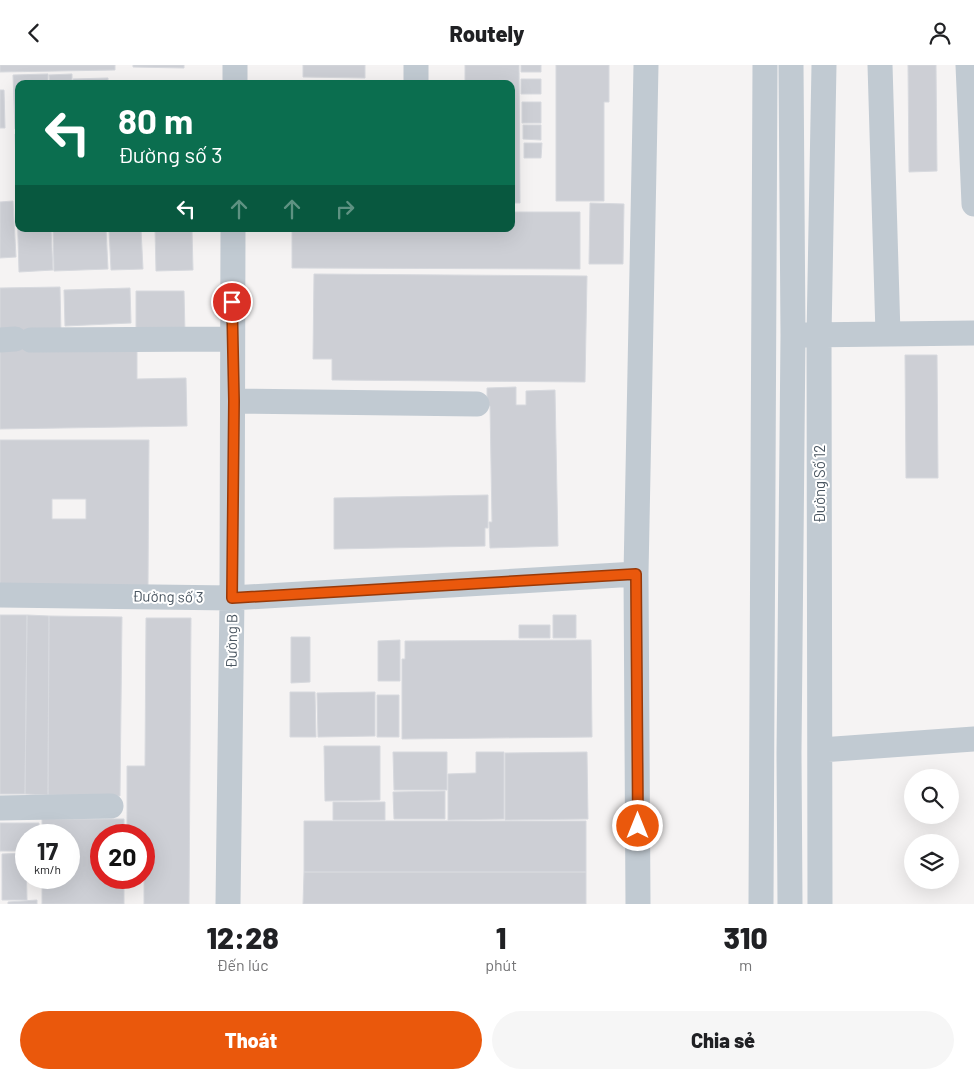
<!DOCTYPE html>
<html lang="vi">
<meta charset="utf-8">
<style>
body{margin:0;font-family:Barlow,sans-serif;background:#f6f6f6;color:#202124;height:100vh;display:flex;flex-direction:column;font-size:19px;white-space:nowrap}
*{box-sizing:border-box;margin:0}
p{font-size:16px;color:#757577}
.icon{flex:none;width:28px;height:28px;fill:none;stroke:currentColor;stroke-width:2;stroke-linecap:round;stroke-linejoin:round}
.map{position:relative;height:839px;overflow:hidden}
.drawer{display:flex;flex-direction:column;background:#fff;flex:1}
.drawer>*{flex:none}
.hud{position:absolute;left:15px;top:15px;width:500px;height:152px;border-radius:10px;box-shadow:0 5px 20px #0002;background:#0b6e4f;color:#fff;overflow:hidden}
.tools{position:absolute;left:904px;top:704px;display:grid;gap:10px}
.tools a{display:grid;place-items:center;width:55px;height:55px;border-radius:50%;background:#fff;box-shadow:0 5px 20px #0002;font-size:25px}
.speed{position:absolute;left:15px;top:759px;display:flex;gap:10px;font-size:25px;font-weight:700;text-align:center}
.speed>*{display:grid;place-content:center;width:65px;height:65px;border-radius:50%;background:#fff;box-shadow:0 5px 20px #0002;line-height:1}
.speed small{font-size:12px;font-weight:400}
.speed .limit{border:8px solid #d22;background:#fff;color:#111}
.pin{position:absolute;display:grid;place-items:center;width:42px;height:42px;color:#fff;margin:-21px;border:2px solid #fff;border-radius:50%;box-shadow:0 1px 5px #0007}
.me{position:absolute;width:55px;margin:-28px;rotate:0deg;stroke-linejoin:round;filter:drop-shadow(0 0 4px #0008)}
.turn{display:flex;align-items:center;gap:18px;height:105px;padding:0 20px;font-size:22px}
.turn .icon{width:65px;height:65px;stroke-width:2.5}
.turn b{display:block;font-size:35px;line-height:42px}
.lanes{display:flex;align-items:center;height:48px;padding:0 20px;background:#0003;justify-content:center;gap:25px;direction:ltr}
.lanes .off{opacity:.35}
.eta{display:flex;justify-content:space-evenly;align-items:center;height:85px;text-align:center}
.eta b{font-size:30px;font-weight:800;line-height:35px}
.action{display:flex;gap:10px;margin-top:auto;padding:10px 20px}
.action a{flex:1;height:58px;border-radius:30px;background:#ea580c;color:#fff;font-size:20px;font-weight:800;line-height:58px;text-align:center}
.action a+a{background:#f6f6f6;color:#202124}
header{display:flex;justify-content:space-between;align-items:center;height:65px;padding:0 20px;background:#fff;font-size:22px;font-weight:800}
.map>svg:first-child{display:block}
</style>
<header><svg class="icon" aria-label="back" viewBox="0 0 24 24"><path d="M15 5l-7 7 7 7"/></svg>Routely<svg class="icon" aria-label="person" viewBox="0 0 24 24"><circle cx="12" cy="8" r="4"/><path d="M4 21q1-7 8-7t8 7"/></svg></header>
<div class="map">
<svg width="974" height="839" viewBox="0 0 974 839">
<rect width="100%" height="100%" fill="#f5f3f3"/>
<path fill="#cdcfd5" stroke="#d7d9de" fill-rule="evenodd" d="M0,0H115V5L0,7Z
M133,0H184V3L133,2Z
M303,0H365V13L303,12Z
M465,0H519L520,138H511V19H465Z
M521,0H541V7H521Z
M556,0H609V37H604V136H556Z
M908,0H936L937,106L909,107Z
M48,9V19H19V64H15L13,10Z
M72,9V19H50L49,10Z
M108,13V19H74L73,14Z
M521,14H541V29H521Z
M0,25H4L5,63H0Z
M522,37H541V58H522Z
M523,60H541V75L523,74Z
M15,69H19V164H51L53,205L19,207Z
M524,78H542L541,93H524Z
M13,136L16,192L0,193V137Z
M590,138L624,139L623,199H589Z
M511,147H580V204L292,203V164H511Z
M53,164H106L108,204L54,206Z
M109,164H141L143,204L111,205Z
M155,164H192L193,205L156,206Z
M314,209L587,211L585,317L332,315V294H313Z
M60,222L61,270L0,268V223Z
M130,223L131,258L65,261L64,225Z
M136,226H184L185,269H136Z
M137,281V314L186,313L187,361L0,364V284Z
M905,290H937L938,413H906Z
M516,322V340H526V326L555,325L558,481L490,483L489,457H492L490,341H487V323Z
M0,375H149L148,522L0,521ZM52,434H86V454H52Z
M488,430V463H485V481L334,484V433Z
M0,550H27L25,729H0Z
M27,550L49,551L48,730L25,729Z
M553,550H576V573H553Z
M49,551L122,552L120,731L48,730Z
M146,553H191L189,839H144V770H127V701H145Z
M519,560H550V573H519Z
M291,572H310V617L291,618Z
M400,575V616H378V576Z
M591,575L592,672L402,674V594H405V576Z
M290,627H315L316,672H290Z
M375,627V671L318,672L317,628Z
M377,630H399V672H377Z
M324,681H380V735L325,736Z
M393,687H447V725H394Z
M476,687H504V754L448,755V709L476,708Z
M587,687L588,754L505,755V688Z
M445,726V754H394L393,727Z
M333,737H385V755H333Z
M42,754H124V770H101V812H124V839H42V812H69V770H42Z
M304,756H586V807H304Z
M0,758H39V770H26V786H0Z
M26,788L27,835H2V789Z
M304,807H586V839H303Z
M37,835V839H8V837Z"/>
<g fill="none" stroke-linecap="round" stroke-linejoin="round">
<path stroke="#c1cad2" stroke-width="25" d="M416,0V19
M880,0L888,269
M968,0L974,139
M235,19V0
M804,270L974,268
M0,275L15,274
M31,275L232,274
M233,336L477,339
M0,530L232,533L636,509
M821,685L974,674
M0,743L111,741
M228,839L232,533L233,164
M638,839L636,509L646,0
M761,839L765,0
M790,839L789,688L793,270L791,0
M820,839L819,270L824,0"/>
</g>
<g fill="none" stroke-linecap="round" stroke-linejoin="round">
<defs>
<path id="route" d="M232,237L234,336L232,533L636,509L638,761"/>
</defs>
<use href="#route" stroke="#983908" stroke-width="12"/>
<use href="#route" stroke="#ea580c" stroke-width="9"/>
</g>
<g text-anchor="middle" stroke-width="4" stroke-linejoin="round" paint-order="stroke">
<g font-size="15" fill="#4a5661" stroke="#fff">
<text transform="translate(820 419) rotate(-90)" y="5">Đường Số 12</text>
<text transform="translate(168 532) rotate(1)" y="5">Đường số 3</text>
<text transform="translate(232 576) rotate(-89)" y="5">Đường B</text>
</g>
</g>
</svg>
<div class="tools">
<a><svg class="icon" aria-label="search" viewBox="0 0 24 24"><circle cx="10" cy="10" r="6"/><path d="M15 15l6 6"/></svg></a>
<a><svg class="icon" aria-label="layers" viewBox="0 0 24 24"><path d="M12 4l9 5-9 5-9-5zM3 14l9 5 9-5"/></svg></a>
</div>
<div class="speed"><div>17<small>km/h</small></div><div class="limit">20</div></div>
<div class="pin" style="left:232px;top:237px;background:#d93025"><svg class="icon" aria-label="arrive" viewBox="0 0 24 24"><path d="M6 21V4h12l-3 4 3 4H6"/></svg></div>
<svg class="me" style="left:638px;top:761px" viewBox="-20 -20 40 40"><circle r="17" fill="#ea580c" stroke="#fff" stroke-width="3"/><path d="M0-11L8 9 0 5-8 9z" fill="#fff"/></svg>
<div class="hud">
<div class="turn"><svg class="icon" aria-label="left" viewBox="0 0 24 24"><path d="M17 20v-9H6M10 6l-5 5 5 5"/></svg><div><b>80 m</b>Đường số 3</div></div>
<div class="lanes"><svg class="icon" aria-label="left" viewBox="0 0 24 24"><path d="M17 20v-9H6M10 6l-5 5 5 5"/></svg><svg class="icon off" aria-label="ahead" viewBox="0 0 24 24"><path d="M12 20V5M6 11l6-6 6 6"/></svg><svg class="icon off" aria-label="ahead" viewBox="0 0 24 24"><path d="M12 20V5M6 11l6-6 6 6"/></svg><svg class="icon off" aria-label="right" viewBox="0 0 24 24"><path d="M7 20v-9h11M14 6l5 5-5 5"/></svg></div>
</div>
</div>
<section class="drawer">
<div class="eta">
<div><b>12:28</b><p>Đến lúc</p></div>
<div><b>1</b><p>phút</p></div>
<div><b>310</b><p>m</p></div>
</div>
<div class="action"><a>Thoát</a><a>Chia sẻ</a></div>
</section>
